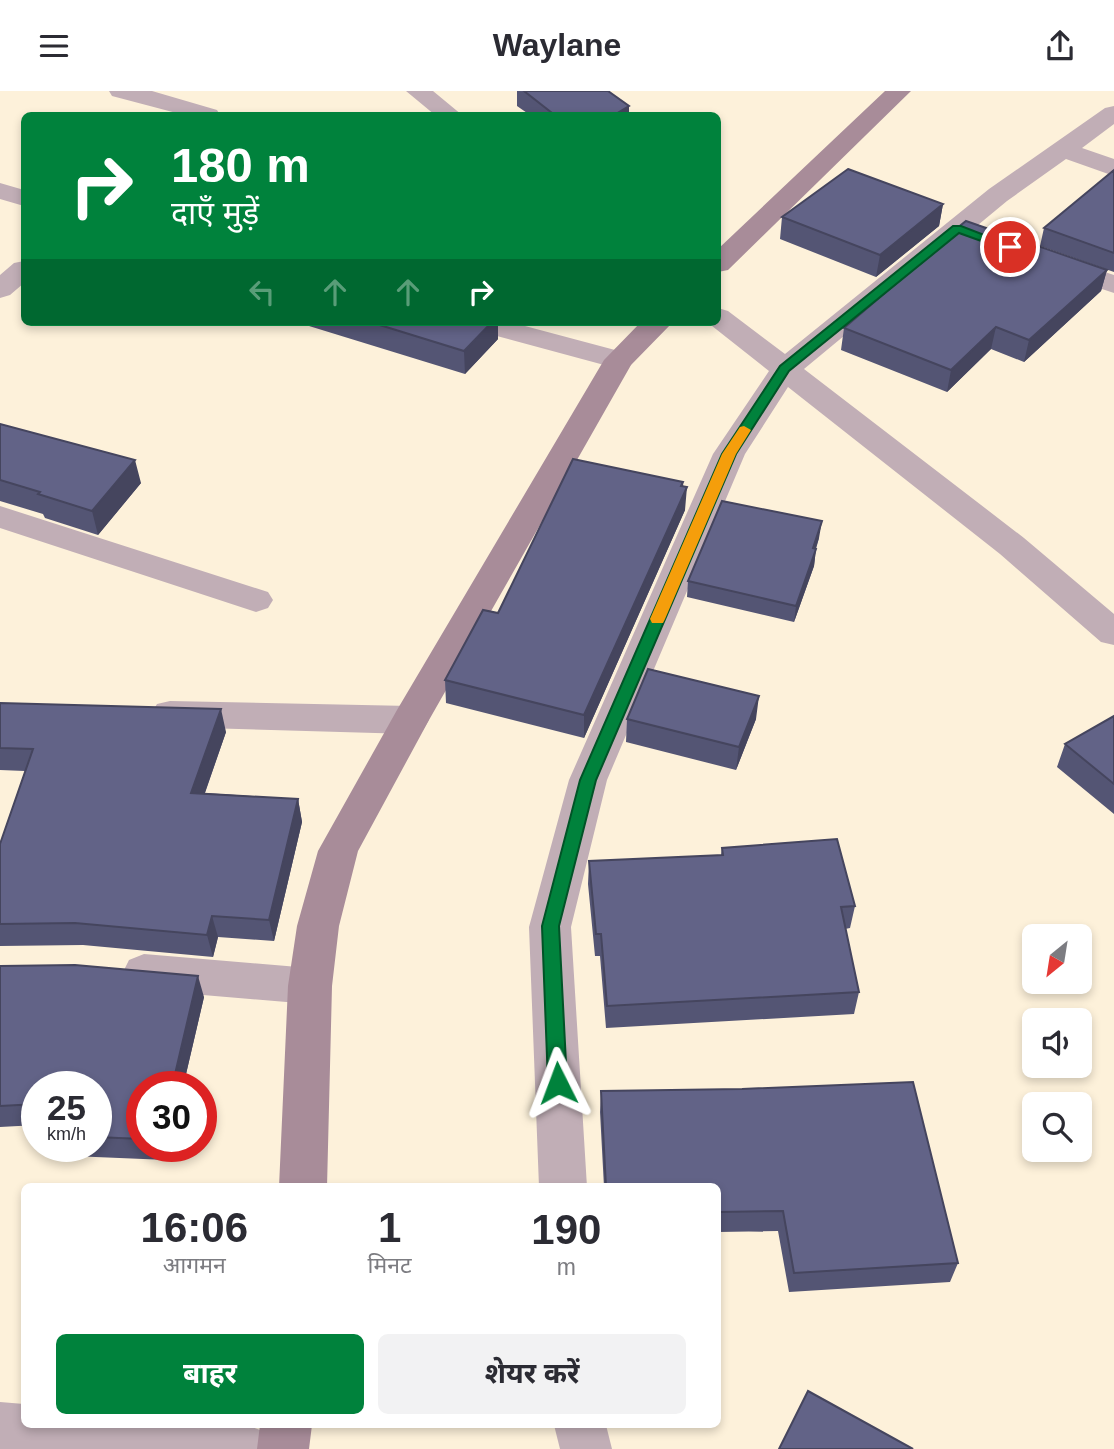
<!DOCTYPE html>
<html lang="hi">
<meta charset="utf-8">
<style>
body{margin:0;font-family:Arial,"Noto Sans Devanagari",sans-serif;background:#f2f2f3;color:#2b2b33;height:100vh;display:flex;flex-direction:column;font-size:26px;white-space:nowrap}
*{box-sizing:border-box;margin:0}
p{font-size:23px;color:#7c7c81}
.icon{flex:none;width:38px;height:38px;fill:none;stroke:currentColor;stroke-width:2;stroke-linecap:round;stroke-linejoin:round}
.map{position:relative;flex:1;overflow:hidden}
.drawer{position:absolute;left:21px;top:1092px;width:700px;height:245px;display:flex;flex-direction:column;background:#fff;border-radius:10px;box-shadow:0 4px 10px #0003}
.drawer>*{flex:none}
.hud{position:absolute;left:21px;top:21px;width:700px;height:214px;border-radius:10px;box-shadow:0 4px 10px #0003;background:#00823c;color:#fff;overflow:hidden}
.needle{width:46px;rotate:210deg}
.tools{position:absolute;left:1022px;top:833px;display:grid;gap:14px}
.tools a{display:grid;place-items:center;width:70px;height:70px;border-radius:10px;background:#fff;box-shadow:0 4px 10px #0003;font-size:35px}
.speed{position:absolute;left:21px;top:980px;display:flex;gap:14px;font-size:35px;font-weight:700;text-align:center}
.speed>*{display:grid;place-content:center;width:91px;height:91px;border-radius:50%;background:#fff;box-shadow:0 4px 10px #0003;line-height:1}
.speed small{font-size:18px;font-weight:400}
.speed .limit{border:10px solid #d22;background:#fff;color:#111}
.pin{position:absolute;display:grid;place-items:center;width:60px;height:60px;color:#fff;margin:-30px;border:4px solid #fff;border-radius:50%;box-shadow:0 2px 7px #0007}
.me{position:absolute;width:77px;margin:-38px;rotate:357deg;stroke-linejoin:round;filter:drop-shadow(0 0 5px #0008)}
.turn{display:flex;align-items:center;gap:24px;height:147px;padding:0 35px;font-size:32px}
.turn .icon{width:91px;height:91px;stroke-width:2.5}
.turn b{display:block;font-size:49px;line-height:60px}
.lanes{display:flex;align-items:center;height:66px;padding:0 35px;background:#0003;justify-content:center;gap:35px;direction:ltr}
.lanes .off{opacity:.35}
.eta{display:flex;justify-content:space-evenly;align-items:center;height:119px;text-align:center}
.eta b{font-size:42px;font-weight:700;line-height:49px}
.action{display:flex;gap:14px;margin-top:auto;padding:14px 35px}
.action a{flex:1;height:80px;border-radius:10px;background:#00823c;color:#fff;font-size:28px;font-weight:700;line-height:80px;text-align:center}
.action a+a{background:#f2f2f3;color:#2b2b33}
header{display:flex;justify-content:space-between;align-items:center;height:91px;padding:0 35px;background:#fff;font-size:32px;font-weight:700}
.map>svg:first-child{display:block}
</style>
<header><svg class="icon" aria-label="menu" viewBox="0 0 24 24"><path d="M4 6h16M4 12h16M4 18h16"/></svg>Waylane<svg class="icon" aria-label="share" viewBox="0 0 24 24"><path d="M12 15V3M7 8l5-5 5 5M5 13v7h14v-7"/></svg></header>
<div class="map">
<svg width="1114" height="1358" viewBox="0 0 1114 1358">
<rect width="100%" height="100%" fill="#fdf1da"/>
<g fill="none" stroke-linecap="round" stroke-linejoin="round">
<path fill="#c1aeb6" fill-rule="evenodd" d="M109,0H152L217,19L220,24H184L112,5Z
M406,0H433L462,24H435Z
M1114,15V33L1082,57L1114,68V85L1066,68L1007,110L804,278L1024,447L1114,523V554L1101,551L1000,463L788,296L745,363L607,689L571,836L587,1096H539L529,836L569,689L713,363L769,280L707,231H718V217L728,220L785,263L989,98L1105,17Z
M0,92L24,99V115L0,108Z
M1055,165L1114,184V202L1045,179L1041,173L1045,167Z
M24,170V192L10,204L0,207V184L14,172Z
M462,231H510L630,263L634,269L630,275L619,278L467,237Z
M0,415L268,501L273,509L268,517L256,521L0,437Z
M170,610L410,615L423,619L429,629L423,639L410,643L170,636L157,633L151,623L157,613Z
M144,863L310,877L325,882L332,895L325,908L310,913L144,899L129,893L123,881L129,869Z
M0,1311L24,1313V1334H246L260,1339L267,1358H0Z
M554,1334H606L612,1358H560Z"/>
<path fill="#a88c99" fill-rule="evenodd" d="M885,0H911L728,179L718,181V158Z
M641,231H673L631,274L429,629L358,760L339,835L332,895L327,1096H279L288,895L297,835L318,760L397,619L604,269Z
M260,1334H312L309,1358H257Z"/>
</g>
<path fill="#545574" d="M517,0H608L629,24H530L517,15Z
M1114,79V181L1040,155L1044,137Z
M943,113L939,135L876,186L780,148L782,126Z
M909,176L1107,179L1101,200L1024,271L991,258L947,301L841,259L844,237L908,182Z
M296,231H498V248L465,283Z
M0,333L141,392L98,444L45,427L43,423L0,410Z
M683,391L685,419L584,647L446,612L445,589Z
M819,447L816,458L814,475L794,531L687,506L688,490Z
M0,612L226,641L205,702L298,708L302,731L274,850L218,846L213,866L83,854L0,855V753L25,680L0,679Z
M1114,625V723L1057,676L1065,653Z
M627,628H756L736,679L626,651Z
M722,757L855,815L850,837L845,838L859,901L854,923L606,937L600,865H595L588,793L589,770L721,764Z
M0,875L204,906L183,996H142V1055H170L167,1069L48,1064L44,1055H96V996H37V1034L0,1036Z
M601,1000L958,1172L950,1191L789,1201L778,1140L718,1141V1096H604L600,1021Z"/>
<path fill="#45455e" d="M629,15V24H614Z
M943,113L939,135L876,186L880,164Z
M1107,179L1101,200L1024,271L1029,249Z
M492,231H498V248L465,283L464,260Z
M996,236L991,258L947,301L951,279Z
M135,369L141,392L98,444L92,420Z
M683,391L682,407L687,396L685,419L584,647V624Z
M822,430L819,447L810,474L813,457Z
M816,458L814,475L794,531L796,515Z
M759,605L756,628L736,679L739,656Z
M221,618L226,641L197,724L191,702Z
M298,708L302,731L274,850L269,829Z
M212,825L218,846L213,866L207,844Z
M198,885L204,906L183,996H172Z
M162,1055H170L167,1069Z"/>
<path fill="#626387" stroke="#45455e" stroke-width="2" d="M524,0H608L629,15L614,24H547L552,22Z
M848,78L943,113L880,164L782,126Z
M1114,79V162L1044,137Z
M966,130L1107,179L1029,249L996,236L951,279L844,237L913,178L909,176Z
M370,231H492L464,260Z
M0,333L135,369L92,420L38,403L40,401L0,389Z
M573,368L683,391L681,395L687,396L584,624L445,589L483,519L498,522Z
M722,410L822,430L813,457L816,458L796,515L688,490Z
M648,578L759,605L739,656L627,628Z
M0,612L221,618L191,702L298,708L269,829L212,825L207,844L75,832L0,833V753L33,658L0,657Z
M1114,625V693L1065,653Z
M837,748L855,815L841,816L859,901L607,915L601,843H596L589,770L723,764L722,757Z
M75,874L198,885L172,996H142V1048L96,1046V996H37V1013L0,1015V875Z
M913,991L958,1172L794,1182L783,1120L718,1121V1096H606L601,1000L742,998Z
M808,1300L913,1358H779Z"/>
<path fill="#00823c" stroke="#005427" stroke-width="2" d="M953,135H961L1015,156L1006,159L959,142L789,280L736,363L596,689L559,835L567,992L564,997L558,1000L551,997L548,992L542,835L580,689L722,363L780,275Z"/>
<path fill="#f59e0b" d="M744,335L751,339L736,363L665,528L663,532H652L650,528L722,363L740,336Z"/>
</svg>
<div class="tools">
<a><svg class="needle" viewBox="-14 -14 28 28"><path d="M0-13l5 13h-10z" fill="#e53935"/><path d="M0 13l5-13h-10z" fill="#7c7c81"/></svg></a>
<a><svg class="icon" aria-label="sound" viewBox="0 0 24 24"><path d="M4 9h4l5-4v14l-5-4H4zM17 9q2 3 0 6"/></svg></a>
<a><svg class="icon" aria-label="search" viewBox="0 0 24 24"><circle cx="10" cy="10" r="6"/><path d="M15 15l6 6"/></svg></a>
</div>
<div class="speed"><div>25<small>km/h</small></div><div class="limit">30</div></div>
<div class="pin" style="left:1010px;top:156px;background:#d93025"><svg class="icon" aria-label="arrive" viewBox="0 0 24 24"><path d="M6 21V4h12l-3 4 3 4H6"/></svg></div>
<svg class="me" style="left:558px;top:992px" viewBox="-20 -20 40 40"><path d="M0-17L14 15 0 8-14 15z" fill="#00823c" stroke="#fff" stroke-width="4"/></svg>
<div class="hud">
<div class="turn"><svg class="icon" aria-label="right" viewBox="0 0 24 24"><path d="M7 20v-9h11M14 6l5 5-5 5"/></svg><div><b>180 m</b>दाएँ मुड़ें</div></div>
<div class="lanes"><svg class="icon off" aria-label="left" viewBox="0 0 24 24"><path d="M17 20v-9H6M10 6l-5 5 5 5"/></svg><svg class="icon off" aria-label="ahead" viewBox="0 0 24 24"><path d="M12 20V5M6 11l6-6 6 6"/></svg><svg class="icon off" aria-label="ahead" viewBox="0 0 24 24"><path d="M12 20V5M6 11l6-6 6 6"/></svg><svg class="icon" aria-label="right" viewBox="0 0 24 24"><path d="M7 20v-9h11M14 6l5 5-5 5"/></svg></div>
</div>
<section class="drawer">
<div class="eta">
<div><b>16:06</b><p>आगमन</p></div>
<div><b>1</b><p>मिनट</p></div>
<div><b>190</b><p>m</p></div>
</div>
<div class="action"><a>बाहर</a><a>शेयर करें</a></div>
</section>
</div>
